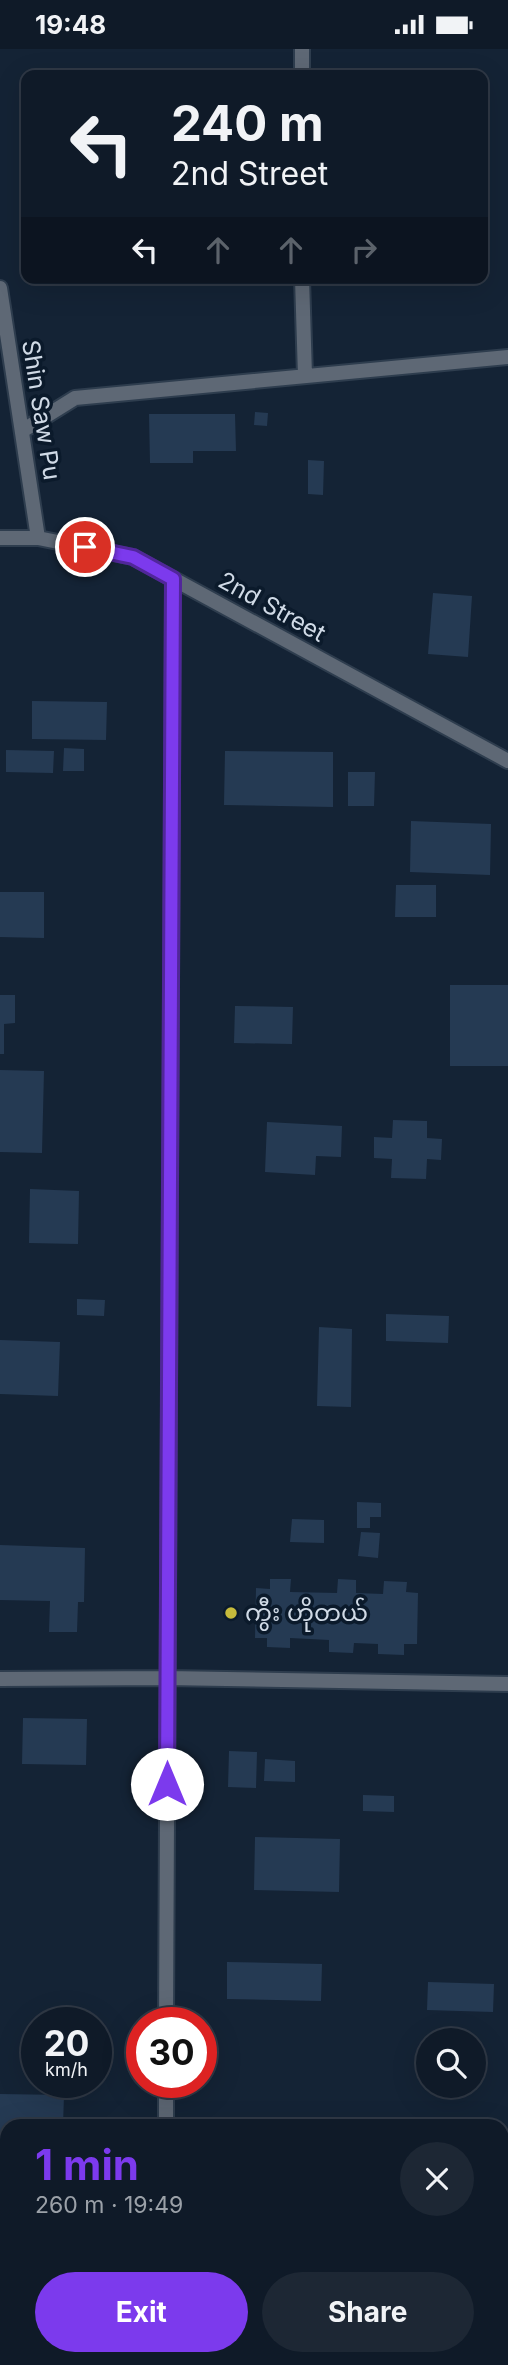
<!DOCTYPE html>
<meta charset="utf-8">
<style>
body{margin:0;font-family:Inter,"Noto Sans Myanmar",sans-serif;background:#1d2734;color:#f1f3f6;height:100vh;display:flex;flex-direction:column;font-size:26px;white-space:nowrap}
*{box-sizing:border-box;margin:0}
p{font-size:23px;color:#9ba1a8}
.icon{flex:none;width:38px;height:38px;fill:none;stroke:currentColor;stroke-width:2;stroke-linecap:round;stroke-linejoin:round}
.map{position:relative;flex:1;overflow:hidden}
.details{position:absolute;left:0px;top:2070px;width:509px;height:247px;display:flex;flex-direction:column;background:#0f1a28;border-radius:21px 21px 0 0;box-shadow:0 7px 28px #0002,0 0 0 2px #2f3845}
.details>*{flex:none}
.hud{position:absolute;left:21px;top:21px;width:467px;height:214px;border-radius:14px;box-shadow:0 7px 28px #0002,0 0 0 2px #2f3845;background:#0f1a28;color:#f1f3f6;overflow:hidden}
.buttons{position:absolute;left:416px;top:1979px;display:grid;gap:14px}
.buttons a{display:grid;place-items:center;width:70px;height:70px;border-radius:50%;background:#0f1a28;box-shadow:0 7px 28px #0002,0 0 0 2px #2f3845;font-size:35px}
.speed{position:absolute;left:21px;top:1958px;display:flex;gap:14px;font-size:35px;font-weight:700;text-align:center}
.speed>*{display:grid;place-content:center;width:91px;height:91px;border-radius:50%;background:#0f1a28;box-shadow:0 7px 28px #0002,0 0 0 2px #2f3845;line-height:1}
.speed small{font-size:18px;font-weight:400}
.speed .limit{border:10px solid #d22;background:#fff;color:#111}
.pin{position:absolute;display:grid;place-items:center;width:60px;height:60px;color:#fff;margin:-30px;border:4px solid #fff;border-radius:50%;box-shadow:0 2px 7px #0007}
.me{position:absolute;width:77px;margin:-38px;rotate:0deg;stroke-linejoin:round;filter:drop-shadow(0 0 5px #0008)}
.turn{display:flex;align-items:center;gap:24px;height:147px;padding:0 35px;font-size:32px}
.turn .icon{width:91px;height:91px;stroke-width:2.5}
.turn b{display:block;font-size:49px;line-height:60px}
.lanes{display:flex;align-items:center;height:66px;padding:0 35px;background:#0003;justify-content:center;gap:35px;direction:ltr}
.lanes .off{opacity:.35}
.round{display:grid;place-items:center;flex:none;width:74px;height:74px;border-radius:37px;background:#1d2734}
.headline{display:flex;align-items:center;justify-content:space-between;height:119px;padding:0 35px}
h1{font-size:42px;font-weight:700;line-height:52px;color:#7c3aed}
.button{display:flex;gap:14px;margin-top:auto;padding:14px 35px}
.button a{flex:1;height:80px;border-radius:42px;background:#7c3aed;color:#fff;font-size:28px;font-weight:700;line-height:80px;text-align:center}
.button a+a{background:#1d2734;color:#f1f3f6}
.status{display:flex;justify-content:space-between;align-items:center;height:49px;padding:0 35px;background:#0f1a28;direction:ltr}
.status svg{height:19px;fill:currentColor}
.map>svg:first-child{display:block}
</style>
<div class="status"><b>19:48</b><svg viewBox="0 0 49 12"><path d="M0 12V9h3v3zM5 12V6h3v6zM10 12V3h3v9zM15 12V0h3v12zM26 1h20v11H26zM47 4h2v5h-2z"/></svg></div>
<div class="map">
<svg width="508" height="2316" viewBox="0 0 508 2316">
<rect width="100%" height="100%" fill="#142335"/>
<path fill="#253a53" d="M255,363L268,364L267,377L254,376Z
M149,365H235L236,402H193V414H150Z
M308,411L324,412L323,446L308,445Z
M433,544L472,547L468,608L428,605Z
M32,652L107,653L106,691L32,690Z
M64,699L84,700V722H63Z
M6,701L54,702L53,724L6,723Z
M225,702L333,703V758L224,756Z
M348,723H375L374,757H348Z
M411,772L491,775L490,826L410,823Z
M396,836H436V868H395Z
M0,843H44V889L0,888Z
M450,936H508V1017H450Z
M0,946H15V974L4,975V1005H0Z
M235,957L293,958L292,995L234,994Z
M0,1021L44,1022L42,1104L0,1103Z
M393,1071L427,1072V1089L442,1090L441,1111L427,1110L426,1130L391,1129L392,1110L374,1109V1088L392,1089Z
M267,1073L342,1077L341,1108L316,1107L315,1126L265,1123Z
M30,1140L79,1142L78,1195L29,1194Z
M77,1250L105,1251L104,1267L77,1266Z
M386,1265L449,1267L448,1294L386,1292Z
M319,1278L352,1280L351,1358L317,1357Z
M0,1291L60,1293L58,1347L0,1345Z
M357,1453L381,1454V1468H370V1479H357Z
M292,1470L324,1471V1494L290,1493Z
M361,1483L380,1484L378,1509L358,1507Z
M0,1496L85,1499L84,1553H78L77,1583H49L50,1552L0,1551Z
M270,1530H291L290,1543L337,1544L338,1530L356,1531V1544L383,1545L384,1532L407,1533L406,1543L418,1544L417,1595H404V1606L378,1605V1595L354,1594L353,1604L329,1603V1591L290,1589V1599L267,1598V1589H255L256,1539L270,1540Z
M23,1669L87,1670L86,1716L22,1715Z
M229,1702L257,1703L256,1739L228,1738Z
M265,1710L295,1712V1733L264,1732Z
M363,1746L394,1747V1763L363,1762Z
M255,1788L340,1790L339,1843L254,1841Z
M227,1913L322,1915L321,1952L227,1950Z
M428,1933L494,1935L493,1963L427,1961Z
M0,2045L64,2046L63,2077H7V2082H0Z
M374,2068L406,2069V2077H374Z
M0,2090H7V2122L0,2121Z
M0,2182H7V2211H0Z
M34,2310H76V2316H34Z
M281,2310H328V2316L281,2314Z"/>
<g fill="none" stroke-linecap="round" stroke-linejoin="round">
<defs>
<path id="minor" d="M302,26V0
M302,229L305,327
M0,239L38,489
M22,382L75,349L508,308
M0,489H38L133,508L508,712
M0,1630L167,1629L508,1635
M166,1974L173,530
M166,2077V2034
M165,2316V2310"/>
</defs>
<use href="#minor" stroke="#2e3d4e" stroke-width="18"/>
<use href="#minor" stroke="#5e6875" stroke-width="14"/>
</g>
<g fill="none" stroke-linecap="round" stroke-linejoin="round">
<defs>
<path id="route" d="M85,498L133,508L173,530L167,1735"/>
</defs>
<use href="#route" stroke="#51269a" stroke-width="18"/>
<use href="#route" stroke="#7c3aed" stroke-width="12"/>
</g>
<circle fill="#c7bb3c" stroke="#0b1a2b" stroke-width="2.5" cx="231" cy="1564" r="7"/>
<g text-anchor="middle" stroke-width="7" stroke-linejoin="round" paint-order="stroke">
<g font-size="24" fill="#d0dae6" stroke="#0b1a2b">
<text transform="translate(41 361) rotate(81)" y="8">Shin Saw Pu</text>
<text transform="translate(272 558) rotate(29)" y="8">2nd Street</text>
</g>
<g font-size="24" fill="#d0dae6" stroke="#0b1a2b" text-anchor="start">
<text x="245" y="1572">ကွီး ဟိုတယ်</text>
</g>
</g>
</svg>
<div class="buttons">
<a><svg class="icon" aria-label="search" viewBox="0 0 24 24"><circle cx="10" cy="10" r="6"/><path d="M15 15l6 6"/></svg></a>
</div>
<div class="speed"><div>20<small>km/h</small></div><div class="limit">30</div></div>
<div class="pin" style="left:85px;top:498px;background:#d93025"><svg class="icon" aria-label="arrive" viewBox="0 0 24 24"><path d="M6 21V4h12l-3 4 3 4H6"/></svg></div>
<svg class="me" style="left:167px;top:1735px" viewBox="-20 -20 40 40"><circle r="19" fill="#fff"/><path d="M0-13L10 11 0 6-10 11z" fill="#7c3aed"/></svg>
<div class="hud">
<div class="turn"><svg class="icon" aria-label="left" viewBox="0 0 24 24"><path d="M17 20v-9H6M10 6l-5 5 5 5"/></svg><div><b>240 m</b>2nd Street</div></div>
<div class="lanes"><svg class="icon" aria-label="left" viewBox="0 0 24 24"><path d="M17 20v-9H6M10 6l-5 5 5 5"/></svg><svg class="icon off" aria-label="ahead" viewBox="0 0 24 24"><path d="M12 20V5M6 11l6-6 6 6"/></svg><svg class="icon off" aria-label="ahead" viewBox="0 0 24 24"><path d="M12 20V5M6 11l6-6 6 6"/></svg><svg class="icon off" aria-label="right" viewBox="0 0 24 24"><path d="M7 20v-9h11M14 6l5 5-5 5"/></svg></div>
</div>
<section class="details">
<div class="headline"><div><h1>1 min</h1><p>260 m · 19:49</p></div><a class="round"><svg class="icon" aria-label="close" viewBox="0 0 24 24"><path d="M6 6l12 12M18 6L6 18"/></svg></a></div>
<div class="button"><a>Exit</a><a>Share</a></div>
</section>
</div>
